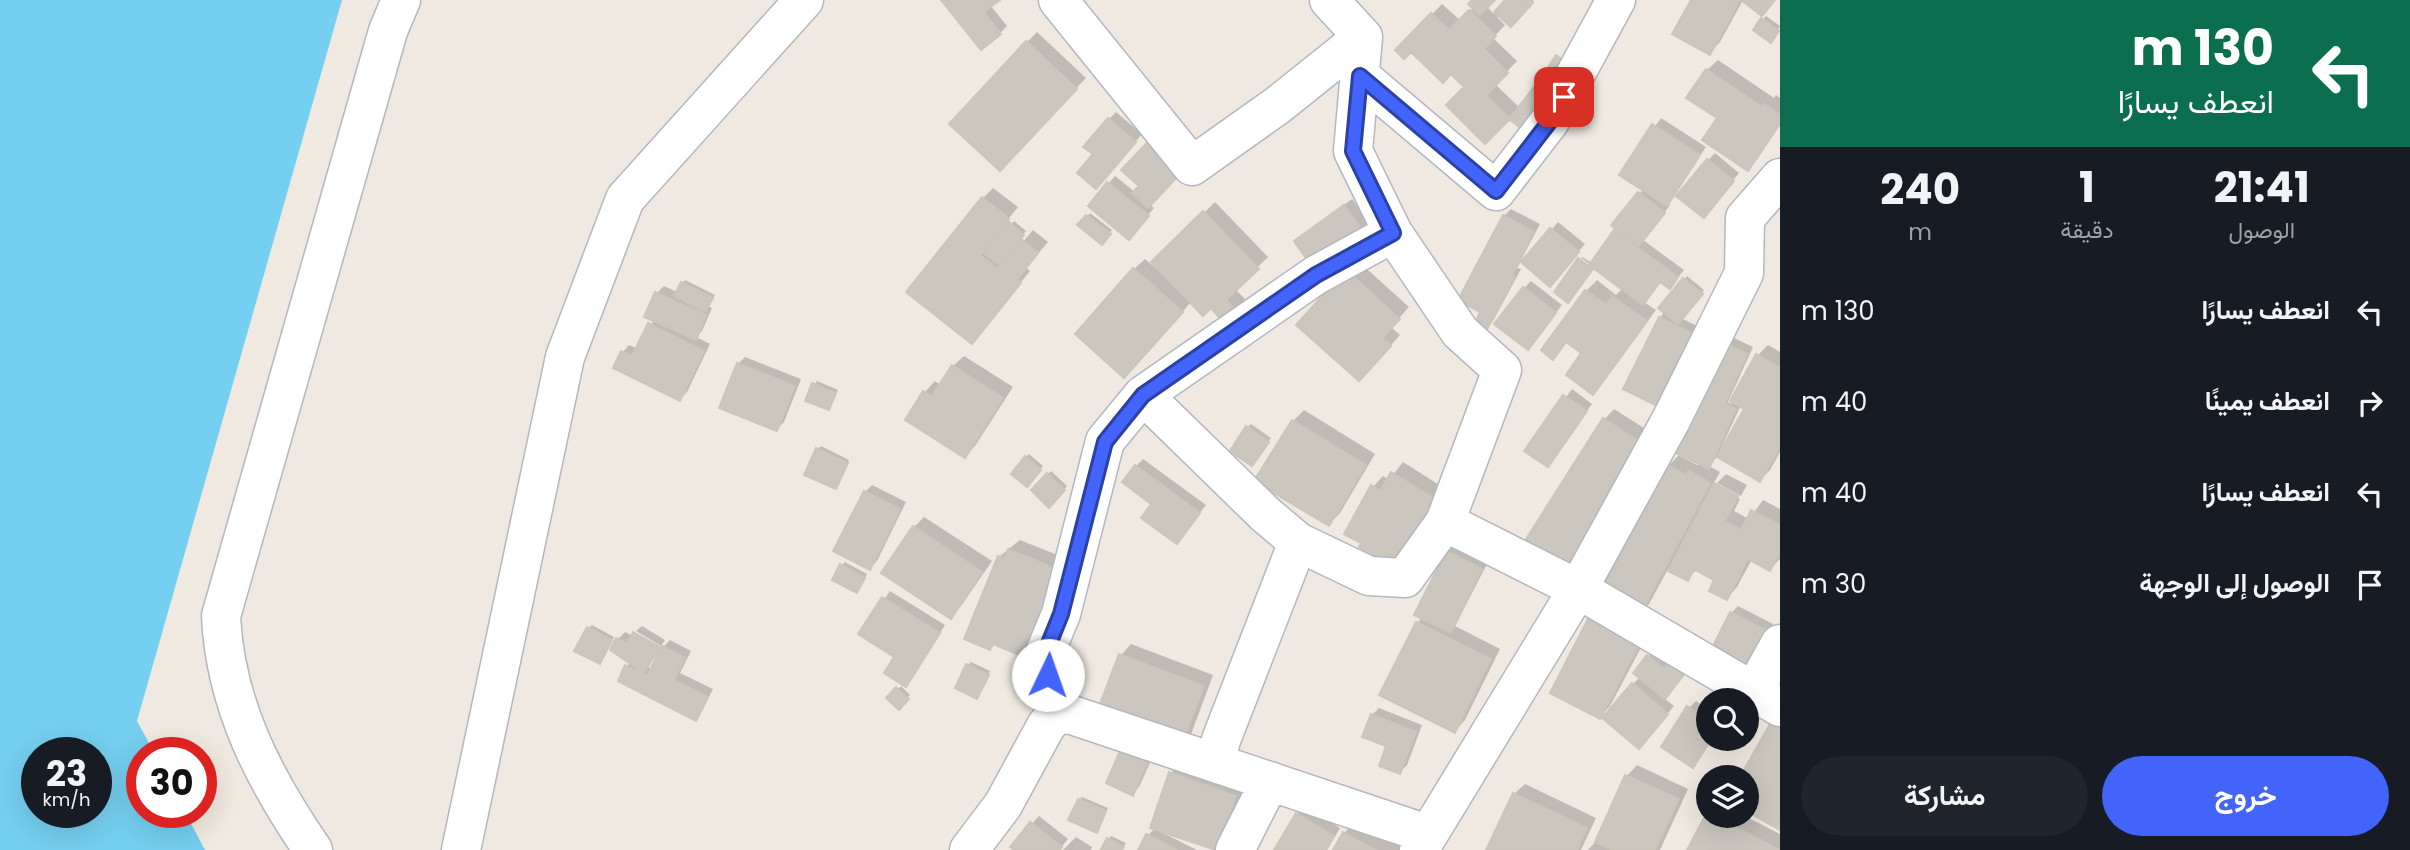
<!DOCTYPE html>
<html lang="ar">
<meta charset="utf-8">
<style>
body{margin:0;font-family:Poppins,Vazirmatn,sans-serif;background:#20242c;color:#f1f3f6;direction:rtl;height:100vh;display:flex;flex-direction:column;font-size:26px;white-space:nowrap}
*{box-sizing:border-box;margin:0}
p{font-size:23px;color:#9ea1a6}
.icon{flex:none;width:38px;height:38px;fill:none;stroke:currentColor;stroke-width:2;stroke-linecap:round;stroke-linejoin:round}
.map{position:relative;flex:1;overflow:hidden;direction:ltr}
.panel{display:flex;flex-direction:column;background:#171b24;width:630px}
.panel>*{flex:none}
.top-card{background:#0b6e4f;color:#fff;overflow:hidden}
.buttons{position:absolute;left:1696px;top:688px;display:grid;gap:14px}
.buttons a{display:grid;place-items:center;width:63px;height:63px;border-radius:50%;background:#171b24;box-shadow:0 7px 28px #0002;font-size:35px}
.speed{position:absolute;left:21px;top:737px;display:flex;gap:14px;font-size:35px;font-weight:700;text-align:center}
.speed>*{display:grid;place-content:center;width:91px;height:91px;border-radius:50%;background:#171b24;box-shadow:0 7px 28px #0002;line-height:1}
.speed small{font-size:18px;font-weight:400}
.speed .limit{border:10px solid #d22;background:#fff;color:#111}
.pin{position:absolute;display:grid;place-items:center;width:60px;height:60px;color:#fff;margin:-30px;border-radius:14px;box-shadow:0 4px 10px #0006}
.me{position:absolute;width:77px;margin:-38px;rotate:3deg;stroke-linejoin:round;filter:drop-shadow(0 0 5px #0008)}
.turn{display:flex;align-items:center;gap:24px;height:147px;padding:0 21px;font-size:32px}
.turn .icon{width:91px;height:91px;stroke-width:2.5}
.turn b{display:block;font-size:49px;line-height:60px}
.eta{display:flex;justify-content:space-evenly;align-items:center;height:119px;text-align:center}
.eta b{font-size:42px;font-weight:700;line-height:49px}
.primary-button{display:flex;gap:14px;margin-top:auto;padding:14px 21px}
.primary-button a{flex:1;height:80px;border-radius:42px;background:#4264fb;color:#fff;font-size:28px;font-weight:700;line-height:80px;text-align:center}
.primary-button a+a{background:#20242c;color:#f1f3f6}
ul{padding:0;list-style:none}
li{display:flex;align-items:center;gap:21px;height:91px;padding:0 21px}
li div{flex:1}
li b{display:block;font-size:26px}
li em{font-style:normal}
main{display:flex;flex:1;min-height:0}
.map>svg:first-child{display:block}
</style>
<main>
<section class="panel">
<div class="top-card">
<div class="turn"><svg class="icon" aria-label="left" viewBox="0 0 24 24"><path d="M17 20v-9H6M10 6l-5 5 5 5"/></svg><div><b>130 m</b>انعطف يسارًا</div></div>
</div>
<div class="eta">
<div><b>21:41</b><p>الوصول</p></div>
<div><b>1</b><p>دقيقة</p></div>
<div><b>240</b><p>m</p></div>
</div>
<ul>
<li><svg class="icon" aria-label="left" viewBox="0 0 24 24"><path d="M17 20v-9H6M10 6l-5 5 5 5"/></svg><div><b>انعطف يسارًا</b></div><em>130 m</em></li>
<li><svg class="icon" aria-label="right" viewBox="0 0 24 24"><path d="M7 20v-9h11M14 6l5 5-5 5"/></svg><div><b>انعطف يمينًا</b></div><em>40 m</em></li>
<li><svg class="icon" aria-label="left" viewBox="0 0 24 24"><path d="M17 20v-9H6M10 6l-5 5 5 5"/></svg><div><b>انعطف يسارًا</b></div><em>40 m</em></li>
<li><svg class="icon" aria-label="arrive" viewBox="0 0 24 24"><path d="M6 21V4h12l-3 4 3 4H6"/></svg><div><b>الوصول إلى الوجهة</b></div><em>30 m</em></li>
</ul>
<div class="primary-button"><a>خروج</a><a>مشاركة</a></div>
</section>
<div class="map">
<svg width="1780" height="850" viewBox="0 0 1780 850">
<rect width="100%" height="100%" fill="#efe9e1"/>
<path fill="#75cff0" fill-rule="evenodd" d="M0,0H342L137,721L154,752H142V812H185L205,850H0ZM37,752H96V812H37Z"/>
<path fill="#0003" fill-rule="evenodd" d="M943,0H997L990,5L1007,26L1000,33Z
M1474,0H1493L1486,6L1494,14L1507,0H1534L1511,25L1499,15L1497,17L1505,25L1493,38L1517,61L1495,84L1520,108L1539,85L1554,97L1527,130L1510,117L1485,141L1467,87L1451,72L1411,49L1397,50L1442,4L1461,21L1474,7Z
M1693,0H1743L1720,42L1709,53Z
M1766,16L1780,26L1774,38L1755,29Z
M1037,32L1086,78L1010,158L1027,42Z
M1718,60L1774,98L1776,95L1780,98V125L1758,158L1747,168L1719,118L1707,70Z
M1116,112L1142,134L1103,180L1095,154L1109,119Z
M1661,118L1706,147L1667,203L1670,205L1643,240L1684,270L1670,287L1661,281L1644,302L1656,310L1603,382L1593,392L1584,353L1567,341L1553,357L1543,350L1586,291L1597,280L1616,295L1623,288L1581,258L1582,257L1592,263L1618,229L1643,189L1621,175Z
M1155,137L1149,204L1154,208L1136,230L1090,205L1115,176L1135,192L1141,186L1124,170Z
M1715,153L1739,173L1710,209L1708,160Z
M993,188L1018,207L989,243L992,246L1014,221L1026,231L1005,256L1008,259L1033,230L1048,242L1026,268L1030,271L972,342L983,198Z
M1352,199L1369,223L1362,230L1296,241Z
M1215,202L1268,257L1235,289L1245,299L1224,320L1211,306L1192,301L1135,365L1134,269L1145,259L1158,270L1160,268L1154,262Z
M1511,209L1540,224L1517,268L1521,269L1493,321L1486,328L1482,311L1504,216Z
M1090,213L1112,230L1102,243L1080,225Z
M1558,222L1585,244L1557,277L1524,262Z
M1358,261L1409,307L1391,327L1400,335L1370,369L1299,324Z
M1687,276L1704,290L1681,318L1701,328L1665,398L1660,318Z
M685,280L715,295L708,306L712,308L702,331L696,337L710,344L687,392L680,399L623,352L629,345L638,349L654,320L657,293L664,286L677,292Z
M1531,281L1562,305L1534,341L1524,288Z
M1732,337L1753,347L1728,402L1731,404L1758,355L1768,345L1780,352V452L1770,470L1760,480L1718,456L1709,466L1720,472L1712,486L1716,483V486L1740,499L1734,511L1749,519L1763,500L1780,509V559L1770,569L1752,559L1737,587L1727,598L1717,579L1697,569L1687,579L1668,569L1649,604L1637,616L1653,625L1610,706L1599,717L1668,466L1681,453ZM1741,405L1746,409L1724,447L1722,446ZM1681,454L1700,462L1697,465L1680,456Z
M964,356L1013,387L975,446L965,456L907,419L925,392L935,381L941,385L953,366Z
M745,357L801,379L784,422L777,429L738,364Z
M817,381L838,390L828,408L807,400Z
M1572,389L1592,404L1547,465L1527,451Z
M1614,409L1655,435L1564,572L1604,420Z
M1304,410L1375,454L1340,513L1329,524L1293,421Z
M1251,424L1271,438L1255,461L1248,427Z
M821,446L849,460L838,484L818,449Z
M1029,454L1043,466L1030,482L1026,457Z
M1143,459L1206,505L1177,542L1154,503L1136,466Z
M1403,462L1444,488L1406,555L1373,487L1383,476L1389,480Z
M1051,471L1067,486L1049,505L1033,490Z
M1726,474L1747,485L1741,496L1717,483Z
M872,485L906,502L877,561L870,568L865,492Z
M924,517L992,561L961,606L951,617L914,527Z
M1020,540L1075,562L990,648L999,557Z
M1455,545L1488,562L1455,626L1500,649L1465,720L1455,731L1417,623L1423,617L1417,614L1448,552Z
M845,562L867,574L857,591L842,565Z
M890,591L945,625L913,677L906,684L896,656L861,634Z
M1738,606L1773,624L1751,668L1731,613Z
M592,625L614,637L602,659L589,628Z
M642,626L665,640L661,646L636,631Z
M625,632L633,636L634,634L666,653L663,647L670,640L691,651L680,673L713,689L702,711L695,718L627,666L631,662L618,639ZM656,655L658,657L652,669L648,667Z
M1131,644L1213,675L1190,737L1097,716L1121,655Z
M1686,645L1664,698L1674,706L1646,740L1633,684L1640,677L1648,657L1655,650Z
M971,662L990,671L980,694L968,665Z
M901,686L910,695L898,707L889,698Z
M1696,701L1708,709V738H1713L1693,766L1689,708Z
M1379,708L1422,725L1407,765L1400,772L1372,715Z
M1122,752L1153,756L1139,787L1132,794Z
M1181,763L1245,785L1226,837L1162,830L1161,832L1197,850H1140L1148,835L1156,828L1171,773Z
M1637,765L1688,789L1660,850H1588L1598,839L1627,776Z
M1525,784L1596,818L1581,850H1488L1514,794Z
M1082,797L1108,808L1096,831L1079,800Z
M1304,807L1340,828L1327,850H1276L1297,814Z
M1708,814V816H1745L1780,834V850H1689Z
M1039,816L1068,839L1059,850H1017L1012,846Z
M1358,820L1408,848L1407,850H1335L1344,833Z
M1111,836L1126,843L1122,850L1103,848Z
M1076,837L1092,847L1091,850H1063Z"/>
<path fill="#cbc7bf" stroke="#cbc5ba" stroke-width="2" d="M941,0H1000L984,12L1001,34L981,50Z
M1472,0H1495L1480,15L1468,4Z
M1505,0H1530L1533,3L1511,27L1494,12Z
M1691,0H1740L1710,55L1672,34Z
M1741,0H1775L1762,16Z
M1469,10L1496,36L1484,49L1508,73L1486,95L1510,119L1485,144L1446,105L1464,87L1451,74L1443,83L1411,52L1404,59L1395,50L1431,13L1449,30Z
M1761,18L1779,31L1771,43L1753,30Z
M1026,41L1077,89L1000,171L949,124Z
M1556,55L1569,64L1558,81L1545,72Z
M1706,69L1762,107L1764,104L1780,115V123L1748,171L1702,140L1717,118L1686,98Z
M1534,87L1552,101L1527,133L1509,119Z
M1108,118L1136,142L1096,189L1077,173L1093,154L1083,147Z
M1652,124L1700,155L1667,206L1619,175Z
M1147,143L1180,174L1148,208L1132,193L1139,186L1121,170Z
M1707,159L1734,181L1704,218L1676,196Z
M1107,182L1149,216L1129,240L1088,206Z
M1638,192L1665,213L1638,247L1611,225Z
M982,197L1009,219L980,255L998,269L1021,239L1038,253L1017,280L1021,283L972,344L906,292Z
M1344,205L1363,231L1312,267L1294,241Z
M1203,211L1259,269L1226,300L1236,311L1224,323L1211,308L1203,316L1151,262Z
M1086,215L1111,234L1102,245L1077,225Z
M1503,215L1534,232L1512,275L1515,277L1486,331L1474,324L1480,312L1458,300Z
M1009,222L1024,235L999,265L984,253Z
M1550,228L1579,252L1550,287L1521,262Z
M1614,230L1678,277L1670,289L1660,282L1643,305L1589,265Z
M1578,258L1593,269L1568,303L1554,292Z
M1133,268L1183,312L1124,378L1075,334Z
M1346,270L1400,319L1382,338L1391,346L1359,381L1296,325Z
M1683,278L1703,294L1678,324L1658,308Z
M681,282L713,298L705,312L674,296Z
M1523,287L1556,313L1528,350L1494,324Z
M1585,290L1606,305L1612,296L1647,321L1593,395L1566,375L1581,353L1566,342L1553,360L1541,350Z
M655,292L706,315L696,340L644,317Z
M1659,317L1695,335L1659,407L1623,389Z
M648,323L704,351L680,401L613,368L621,351L632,356Z
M1723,343L1747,354L1725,404L1736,409L1709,469L1674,452Z
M1756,354L1780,368V447L1760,482L1717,457L1744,409L1730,401Z
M737,363L795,386L777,431L719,408Z
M952,365L1003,398L965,458L905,420L923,391L932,396Z
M812,383L836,393L829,410L805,401Z
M1563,395L1587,411L1548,467L1524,451Z
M1603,418L1646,446L1564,575L1521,547Z
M1292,420L1366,465L1329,526L1254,481Z
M1246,426L1269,442L1252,466L1230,451Z
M816,448L848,463L836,489L804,475Z
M1025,456L1041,470L1027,487L1011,474Z
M1135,465L1200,513L1177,544L1141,518L1151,504L1122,482Z
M1667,465L1686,475L1689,471L1710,483L1639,617L1598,594Z
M1391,472L1435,499L1396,568L1359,547L1361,543L1344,534L1371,485L1380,491Z
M1047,473L1065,490L1049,508L1031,490Z
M1714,483L1738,496L1725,521L1741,530L1751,510L1780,525V552L1770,571L1748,559L1727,600L1709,591L1714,580L1694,569L1688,581L1668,571Z
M864,491L900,509L870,570L833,551Z
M913,526L982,572L951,619L881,573Z
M1008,549L1066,573L1030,659L993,644L990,650L964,639L998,556L1004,559Z
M1446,551L1482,569L1451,633L1414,615Z
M840,564L865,578L857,593L832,580Z
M882,597L940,633L906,687L884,673L894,657L858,634Z
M1593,609L1644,636L1600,719L1550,693Z
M1730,612L1767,631L1744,677L1707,658Z
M1416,622L1491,659L1455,733L1379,695Z
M587,627L612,640L600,664L574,651Z
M633,632L660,647L644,673L610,650L616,638L627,643Z
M662,646L685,658L674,680L708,697L696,721L618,681L625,665L647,676Z
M1678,651L1693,663L1665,699L1633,673L1647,655L1664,669Z
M1119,654L1204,686L1180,749L1095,717Z
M966,664L989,675L977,699L955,688Z
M1632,683L1668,714L1639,749L1602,718Z
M896,687L909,699L899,710L886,698Z
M1687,706L1708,720V738H1712L1693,768L1661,747Z
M1371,714L1416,732L1400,774L1379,766L1386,746L1362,737Z
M1771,722L1780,727V830L1746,811V777H1740Z
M1120,751L1147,763L1133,796L1106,783Z
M1169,772L1236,796L1216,850L1150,828Z
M1625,775L1679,799L1655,850H1613L1595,842Z
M1513,793L1587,828L1577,850H1486Z
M1078,799L1106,811L1097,833L1068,820Z
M1707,812L1708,816H1714L1780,850H1687Z
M1296,813L1334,836L1326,850H1274Z
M1030,822L1062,847L1060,850H1014L1010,847Z
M1343,832L1375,850H1333Z
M1146,834L1177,850H1138Z
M1107,838L1124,847L1122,850L1101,849Z"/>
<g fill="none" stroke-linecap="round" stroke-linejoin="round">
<defs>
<path id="minor" d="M1058,0L1192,166L1278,105L1363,37L1329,0
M1360,76L1496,191L1550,121L1616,0
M1143,395L1265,514L1298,542L1369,576L1405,578L1445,522L1502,370L1460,332L1393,233L1353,151L1363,37
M1445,522L1578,589L1780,707
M1753,692L1780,644
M1056,714L1044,655L1061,614L1105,441L1143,395L1316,275L1393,233
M1216,762L1221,740L1298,542
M313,850C264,779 225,704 221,616L388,31L401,0
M461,850L565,357L625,199L804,0
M969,850L1003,805L1046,726L1056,714L1072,715L1427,834
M1235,850L1270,781
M1419,850L1578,589L1671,420L1744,273L1745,218L1780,178"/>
</defs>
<use href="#minor" stroke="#b4b7c1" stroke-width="41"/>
<use href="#minor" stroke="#fff" stroke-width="38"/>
</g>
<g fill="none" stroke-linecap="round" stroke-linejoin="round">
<defs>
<path id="route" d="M1048,675L1044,656L1061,614L1105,442L1143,395L1316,275L1393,233L1353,151L1360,76L1496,191L1550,121L1564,97"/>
</defs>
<use href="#route" stroke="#2b41a3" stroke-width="18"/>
<use href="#route" stroke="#4264fb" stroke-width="12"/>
</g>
</svg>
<div class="buttons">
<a><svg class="icon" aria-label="search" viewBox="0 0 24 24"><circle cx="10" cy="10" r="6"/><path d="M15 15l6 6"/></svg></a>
<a><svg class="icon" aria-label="layers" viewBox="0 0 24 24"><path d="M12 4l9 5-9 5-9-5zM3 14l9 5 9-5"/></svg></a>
</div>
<div class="speed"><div>23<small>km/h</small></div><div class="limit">30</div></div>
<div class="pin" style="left:1564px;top:97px;background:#d93025"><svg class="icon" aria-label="arrive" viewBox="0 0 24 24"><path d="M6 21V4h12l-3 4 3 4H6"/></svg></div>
<svg class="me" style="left:1048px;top:675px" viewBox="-20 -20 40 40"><circle r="19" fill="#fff"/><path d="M0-13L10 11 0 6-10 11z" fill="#4264fb"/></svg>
</div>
</main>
